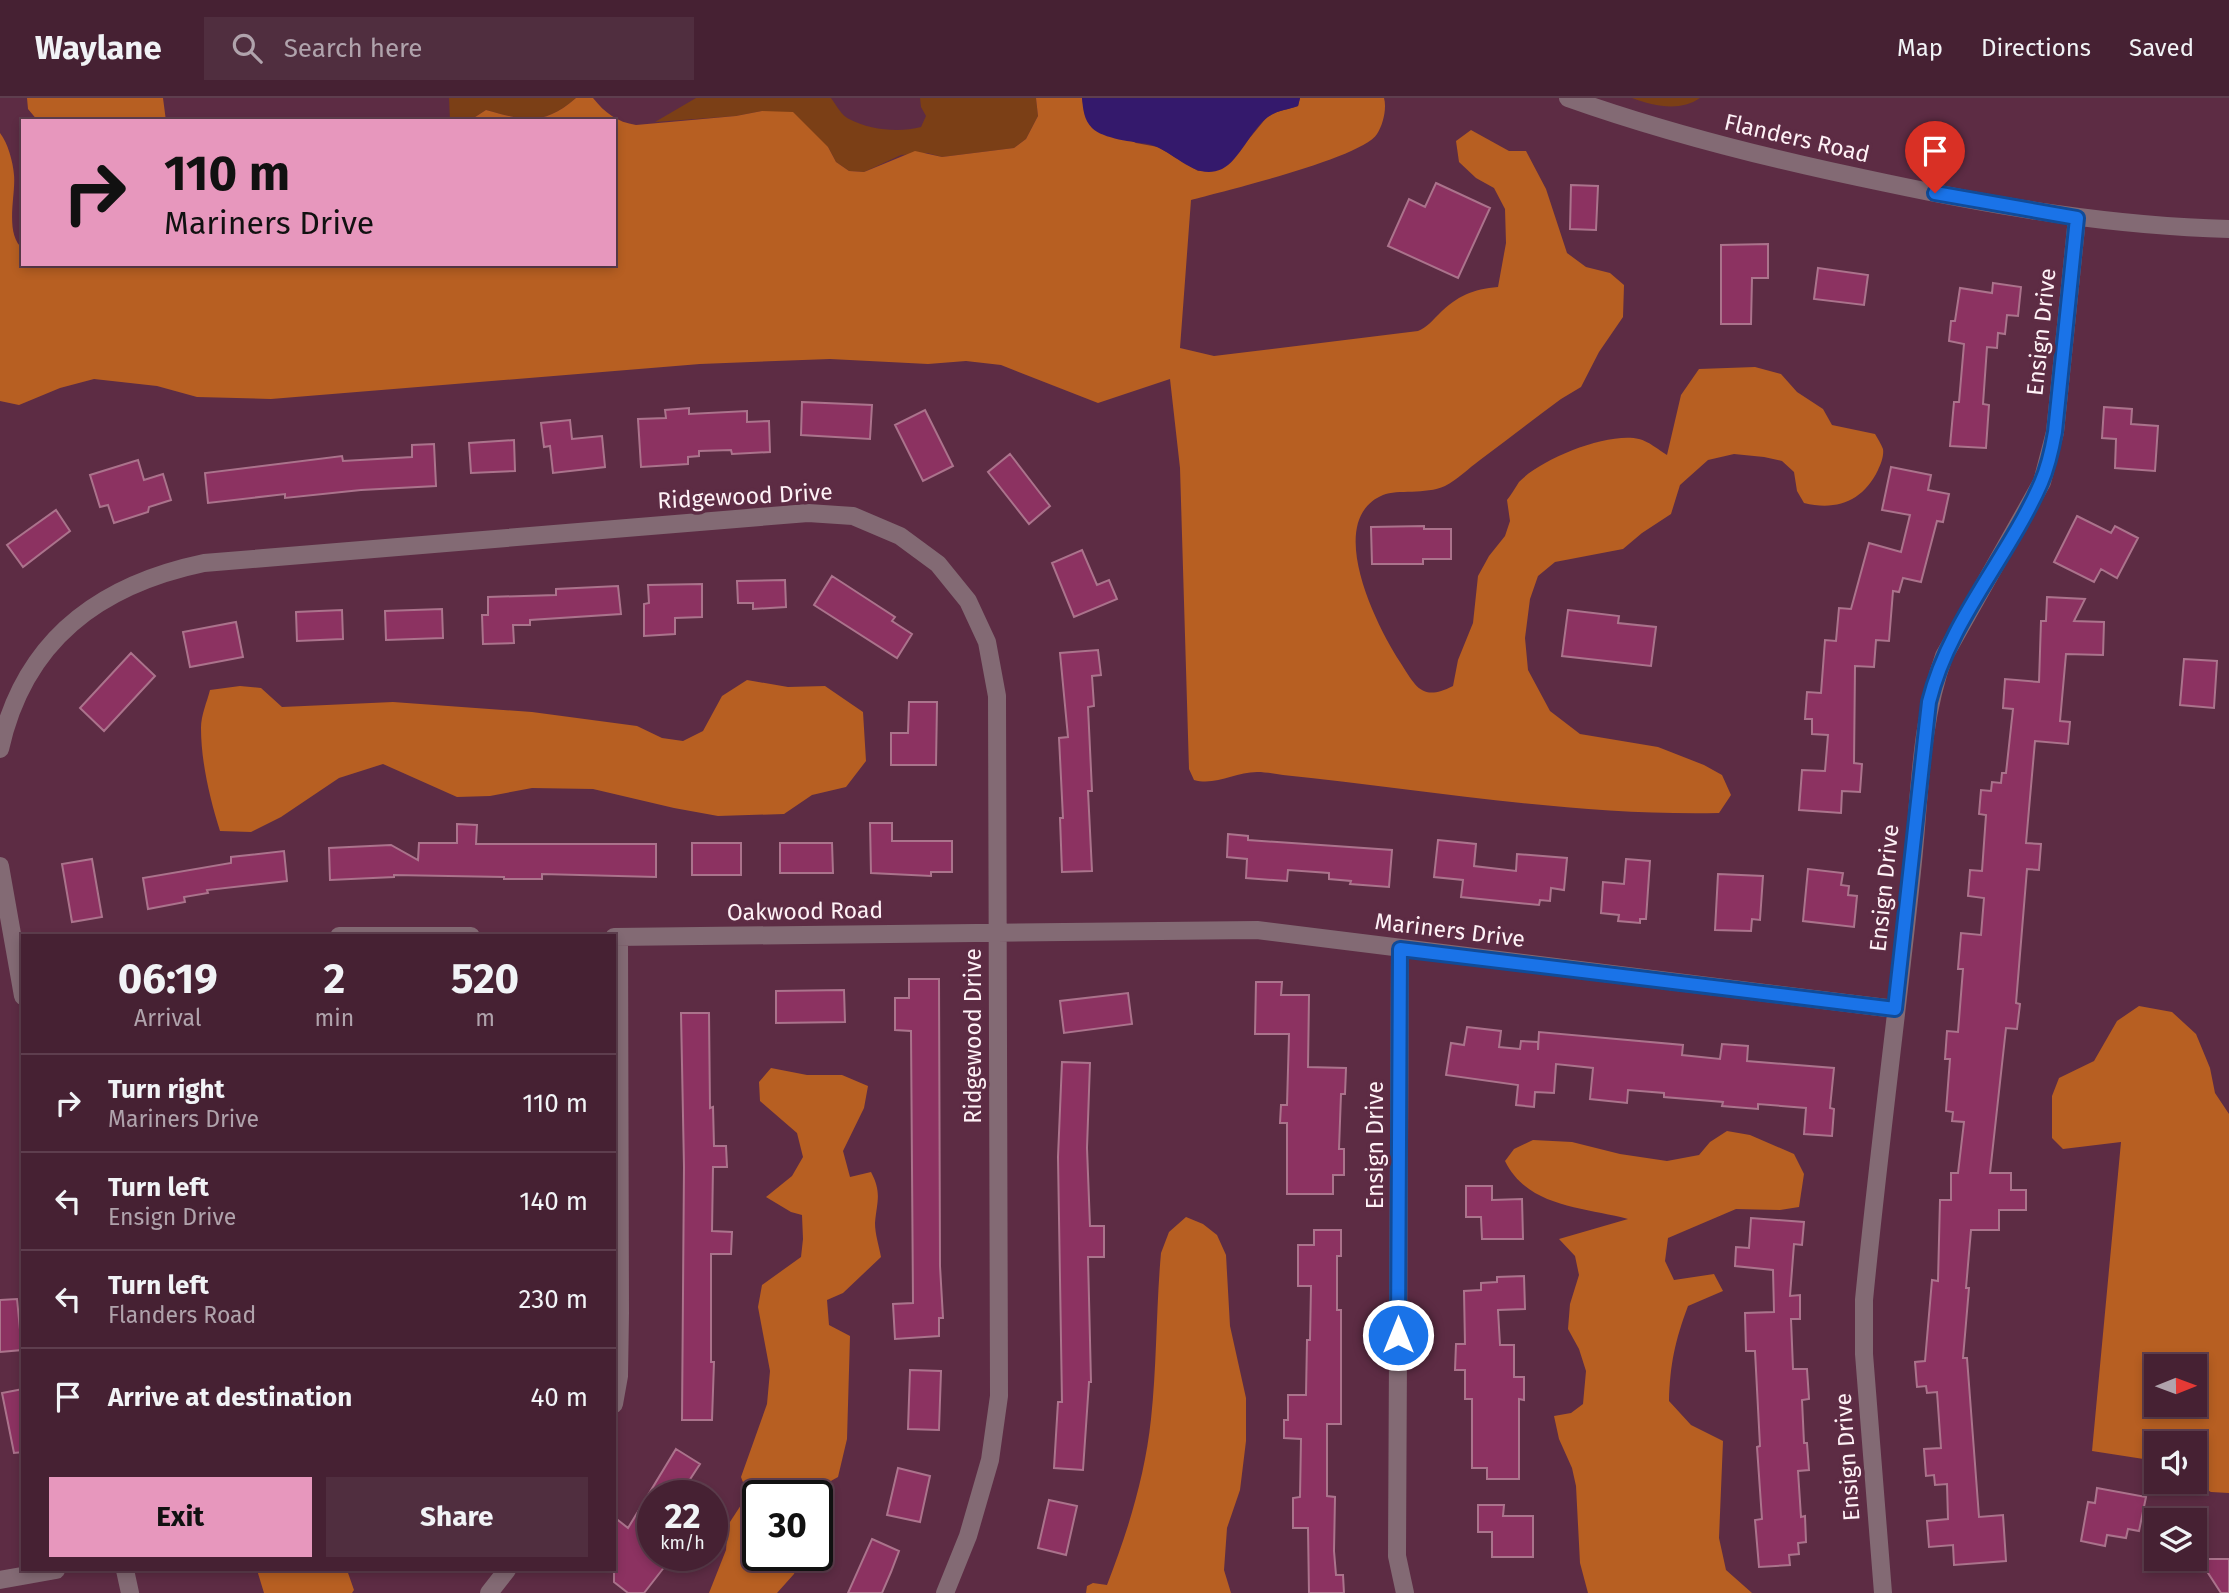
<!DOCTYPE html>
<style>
body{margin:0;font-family:"Fira Sans",sans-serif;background:#502e3f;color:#f1f3f6;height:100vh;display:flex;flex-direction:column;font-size:26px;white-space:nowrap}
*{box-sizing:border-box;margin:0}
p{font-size:23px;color:#b0a3ac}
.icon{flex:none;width:38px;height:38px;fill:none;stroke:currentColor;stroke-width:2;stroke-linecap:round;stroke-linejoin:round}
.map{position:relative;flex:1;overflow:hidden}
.sheet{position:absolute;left:21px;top:836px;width:595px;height:637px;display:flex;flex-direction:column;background:#462133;border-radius:0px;box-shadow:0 4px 10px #0003,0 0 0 2px #5e3e4e}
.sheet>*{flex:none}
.banner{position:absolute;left:21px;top:21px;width:595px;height:147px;border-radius:0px;box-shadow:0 4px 10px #0003,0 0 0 2px #5e3e4e;background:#e797bd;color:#111;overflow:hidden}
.needle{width:46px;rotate:89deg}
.fabs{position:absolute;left:2144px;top:1256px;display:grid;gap:14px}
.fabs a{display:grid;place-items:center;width:63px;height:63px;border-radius:0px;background:#462133;box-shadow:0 4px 10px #0003,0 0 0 2px #5e3e4e;font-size:35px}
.speed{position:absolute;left:637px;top:1382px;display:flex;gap:14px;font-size:35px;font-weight:700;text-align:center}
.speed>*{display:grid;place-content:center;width:91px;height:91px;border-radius:50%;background:#462133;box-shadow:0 4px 10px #0003,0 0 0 2px #5e3e4e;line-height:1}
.speed small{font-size:18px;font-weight:400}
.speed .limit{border:4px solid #111;border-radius:10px;background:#fff;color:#111}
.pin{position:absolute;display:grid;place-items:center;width:60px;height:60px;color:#fff;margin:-72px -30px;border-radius:50% 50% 50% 0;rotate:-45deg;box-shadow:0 0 7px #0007}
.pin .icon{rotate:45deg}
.me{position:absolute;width:77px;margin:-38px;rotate:0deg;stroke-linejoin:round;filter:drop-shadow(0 0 5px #0008)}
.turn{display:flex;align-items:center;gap:24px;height:147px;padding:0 28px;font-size:32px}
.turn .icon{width:91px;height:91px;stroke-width:2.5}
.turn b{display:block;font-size:49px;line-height:60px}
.eta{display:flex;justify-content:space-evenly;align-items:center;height:119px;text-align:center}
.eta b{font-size:42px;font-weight:700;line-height:49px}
.button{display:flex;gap:14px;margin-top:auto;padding:14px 28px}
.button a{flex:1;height:80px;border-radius:0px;background:#e797bd;color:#111;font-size:28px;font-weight:700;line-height:80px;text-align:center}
.button a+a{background:#502e3f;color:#f1f3f6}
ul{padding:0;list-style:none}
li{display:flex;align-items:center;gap:21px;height:98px;padding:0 28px;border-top:2px solid #5e3e4e}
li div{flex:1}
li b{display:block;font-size:26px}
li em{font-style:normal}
header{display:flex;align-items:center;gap:42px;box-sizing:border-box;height:98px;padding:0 35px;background:#462133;border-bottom:2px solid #5e3e4e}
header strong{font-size:33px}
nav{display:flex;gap:38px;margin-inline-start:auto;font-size:24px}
.search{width:490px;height:63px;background:#502e3f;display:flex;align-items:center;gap:18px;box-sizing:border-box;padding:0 24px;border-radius:0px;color:#b0a3ac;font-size:26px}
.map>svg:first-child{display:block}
</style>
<header>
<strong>Waylane</strong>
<div class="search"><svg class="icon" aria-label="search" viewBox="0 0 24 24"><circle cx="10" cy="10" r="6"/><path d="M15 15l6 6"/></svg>Search here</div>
<nav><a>Map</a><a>Directions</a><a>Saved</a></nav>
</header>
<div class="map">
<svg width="2229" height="1495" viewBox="0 0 2229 1495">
<rect width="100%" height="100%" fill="#5d2c44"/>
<path fill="#7b3f16" d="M449,0H576C544,28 525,23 486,12L469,23H450Z
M696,0H831C836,7 842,18 849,21C870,32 899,35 921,29L926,18L921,9L920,0H1036L1038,18L1026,41L1014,50L942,59L927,55L901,57L864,74L849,73L836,64L828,49L762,13L736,18L655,24Z
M1632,0H1700C1680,14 1654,8 1632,0Z"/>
<path fill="#b75f22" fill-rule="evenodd" d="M27,0H163L166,23H38L28,11Z
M576,0H593C605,15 617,24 636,27L736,18L762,13L793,14L828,49L836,64L849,73L864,74L915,53L942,59L1014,50L1026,41L1038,18L1036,0H1082L1084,12L1136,45L1158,49L1198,73H1209L1221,71L1230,64L1267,19L1277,14L1298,8L1300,0H1384C1387,10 1383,27 1377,36C1362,60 1224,93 1191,102L1180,250L1214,258L1418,233C1427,229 1432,223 1439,216C1457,198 1473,191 1498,189L1506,145L1505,111L1494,90L1476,80L1459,64L1456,43L1471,32L1509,53H1526L1546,91L1567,155L1586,169L1610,175L1624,187L1623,219L1599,254L1581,289L1561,301C1534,321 1507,342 1480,362C1469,370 1457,382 1445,388C1425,397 1398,391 1383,397C1323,422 1377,529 1400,564C1416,589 1422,604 1453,588L1458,562L1473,525L1478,478L1489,458L1505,438L1510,423L1507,402C1511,397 1515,390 1519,384C1541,361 1607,334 1639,341C1648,343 1659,352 1667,357L1681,297L1699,271L1755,269L1781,276L1797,294L1823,311L1832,327L1875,336C1878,341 1881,346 1883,351C1884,358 1881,366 1878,372C1863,403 1837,413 1804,405L1797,393L1794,374L1782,363L1764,359L1734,356L1708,362L1680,387L1671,416L1642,435L1623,451L1555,464L1538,478L1530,501L1525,540L1528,572L1550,613L1580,636L1658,649L1704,667L1722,677L1731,697L1719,715C1573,718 1428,692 1283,677C1275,676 1266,674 1257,674C1235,674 1216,688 1194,682L1189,671L1180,370L1170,281L1098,305L1001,267L966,263L928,266L830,261L700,266L271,301L197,299L157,288L94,281L60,290L19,307L0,303V35C8,45 13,64 14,77C16,97 4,136 23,151V166L66,168L85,166H614V23H469L486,12C525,23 544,28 576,0Z
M747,582L788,589L825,588L863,614L866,663L846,689L812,697L784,716L718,718L674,710L593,691L532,690L490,698L457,699L383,666L339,680L281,719L251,734L220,733C210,701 201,664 201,630C201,617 207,604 210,592L240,588L261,590L282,609L393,604L532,614L637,628L662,640L683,643L703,633L722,598Z
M2139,908L2172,914L2196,936L2210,970L2215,995L2229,1016V1395L2211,1394L2192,1384H2194V1346H2156V1366L2150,1362L2092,1353L2121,1044L2063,1051L2052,1040V998L2059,980L2094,963L2117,923ZM2156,1269H2194V1307H2156Z
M771,970L807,977H842L868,988L864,1010L843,1053L850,1079L871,1074C882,1095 877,1103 875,1125C875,1136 879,1148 881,1159L843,1195L827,1202L829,1227L850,1238L847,1341L838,1379L820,1389L817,1426V1398H758V1458H800L794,1476L777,1495H709L726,1452L728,1427L741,1407L744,1387L741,1379L767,1306L770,1273L758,1209L762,1187L801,1159L803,1141L802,1117L791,1114L766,1099L792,1078L803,1059L797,1035L760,1003L759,984Z
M1727,1033L1750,1037L1794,1056L1804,1076L1799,1109L1780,1112L1736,1111L1668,1140L1665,1163L1674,1182L1714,1176L1723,1193L1688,1208C1675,1243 1670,1266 1669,1303L1691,1327L1723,1343L1719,1440L1726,1472L1752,1495H1588L1580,1465L1576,1388L1572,1370L1559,1341L1554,1318L1571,1315L1583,1306L1586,1273L1579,1251L1568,1231L1570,1206L1579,1177L1575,1158L1559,1141L1628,1121C1585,1109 1528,1110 1505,1063L1514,1051L1533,1042L1572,1044L1620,1056L1667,1063L1699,1057L1710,1044Z
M1186,1119L1203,1126L1217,1137L1226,1157L1230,1228L1246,1300V1343L1240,1392L1227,1430L1224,1472L1231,1495H1086L1087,1488L1093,1485L1107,1487C1128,1433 1145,1378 1151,1321C1157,1266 1156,1210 1161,1155L1169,1134Z
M257,1472H347L354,1492L352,1495H264Z"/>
<path fill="#34196c" d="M1082,0H1300L1298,8C1288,12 1277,12 1268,19C1251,31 1240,62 1222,71C1194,84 1173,51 1148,46C1134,44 1103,41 1092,30C1084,22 1083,11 1082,0Z"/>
<path fill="#8c3261" stroke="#ab738c" stroke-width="2" d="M1436,85L1490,110L1458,180L1388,148L1409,101L1425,109Z
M1571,87L1598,88L1596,132L1570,131Z
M1768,146V180H1752L1751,226H1721V147Z
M1818,170L1868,177L1864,207L1814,201Z
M1993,185L2021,189L2018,218L2007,217L2005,236L1998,235L1997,250L1987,249L1983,306L1989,307L1986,350L1950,348L1954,304H1959L1964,246L1949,243L1951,223H1955L1960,190L1992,195Z
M802,304L872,307L870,341L801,337Z
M2104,309L2132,311L2131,326L2158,328L2155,373L2115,370L2116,341L2102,340Z
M689,310V316L747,313V324L769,323L770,354L732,356L731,352L699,353V358L688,359V366L641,369L638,321L666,320L665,312Z
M925,312L953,368L923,383L895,327Z
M570,322L572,341L602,338L605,369L553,375L550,348L544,349L541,325Z
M514,342L515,373L471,375L469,345Z
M434,346L436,388L361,392L285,400V396L208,405L205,375L342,358L343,363L412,359V347Z
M1010,356L1050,408L1029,426L988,374Z
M138,362L144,382L163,376L171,402L149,409L148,414L114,425L108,407L100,409L90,377Z
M1891,369L1931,377L1928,392L1949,396L1943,424L1937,423L1921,484L1903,480L1899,494L1893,493L1889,543L1876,542L1874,569L1855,568L1854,665L1862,666L1860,694L1842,693L1841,715L1799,712L1802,672L1825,673L1828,637L1812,636V621H1805L1807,594L1821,595L1825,542L1836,543L1839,510L1851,511L1869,445L1901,454L1910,417L1882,412Z
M56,412L70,433L23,469L7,447Z
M2077,418L2111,435L2115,428L2138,440L2117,480L2101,471L2094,484L2054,464Z
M1424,428V431H1451V461H1423V466H1372L1371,429Z
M1082,452L1097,487L1109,482L1117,501L1074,519L1052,465Z
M832,478L895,519L892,523L912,536L897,560L814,507Z
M785,482L786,509L753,511V505H738L737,483Z
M702,486V519L675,520V536L644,538V506L649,505L648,487Z
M618,488L621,516L530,522V527H513L514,545L483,546L482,517H488V499L556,497V491Z
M2047,499L2085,501L2074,523L2104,524L2103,557L2066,556L2060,623L2070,624L2068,646L2035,643L2026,745L2041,746L2039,772L2027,771L2016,905L2020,906L2017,931L2006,930L1990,1075H2011V1092H2026V1112H1999V1132H1971L1966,1190H1969L1963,1260H1967L1979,1419L2003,1417L2006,1463L1954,1467L1953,1447L1929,1449L1927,1423L1948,1421L1947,1386L1935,1387L1934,1377L1926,1378L1924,1351L1941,1350L1937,1294L1927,1295L1926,1288L1917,1289L1915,1264L1925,1263L1932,1182L1938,1183L1940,1102H1951V1075H1958L1964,1024L1952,1023L1953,1014L1946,1013L1950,961H1945L1947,933L1958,934L1963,871H1958L1961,835L1981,837L1984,800L1968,798L1970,772L1982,773L1986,717L1979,716L1981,692L1991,693L1992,684L2001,685L2002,675H2006L2013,611L2003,610L2005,581L2039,584L2041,523H2046Z
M442,511L443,540L386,542L385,513Z
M342,512L343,541L297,543L296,514Z
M1568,512L1619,518L1618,525L1656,529L1651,568L1562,558Z
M236,524L243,559L190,569L183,534Z
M1098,552L1101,577L1092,578L1094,608L1088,609L1092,693H1088L1092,773L1062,774L1060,720H1063L1059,640L1068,639L1060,555Z
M131,555L155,578L104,633L80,610Z
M2184,561L2217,563L2214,610L2180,607Z
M909,604H937L936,667H891V635H908Z
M870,725H892V743H952V774H931V778L871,775Z
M457,726L477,727L476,746H656V779L542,776V781H504V779L394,777V779L330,782L329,750L391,747L418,762L419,745H457Z
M1228,736L1248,738V742L1392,752L1389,789L1350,786L1351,783L1329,781V775L1288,772L1287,783L1246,780L1247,761L1227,759Z
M1438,742L1476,746L1474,768L1516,773L1517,756L1567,760L1564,792L1551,790L1550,803L1540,802L1539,807L1461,799L1463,782L1434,779Z
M692,745H741V777H692Z
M780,745H832L833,775H780Z
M284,753L287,783L207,792L208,795L184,799L185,804L148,811L143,780L231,765V759Z
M92,761L102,819L72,824L62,766Z
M1626,761L1650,763L1646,821H1640V825L1618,823L1619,817L1601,815L1603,784L1624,786Z
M1808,771L1843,775L1841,787L1849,788L1848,797L1857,798L1854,829L1803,823Z
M1718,776L1763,778L1760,822L1752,821L1751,833L1715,832Z
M909,881H939L940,1168L943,1220H939V1238L895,1241L893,1206L913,1205L911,933L895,932V900H909Z
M1256,884H1282L1281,897H1309L1308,969L1346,970L1345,996H1341L1339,1051H1344V1077H1333V1096H1287V1025H1280L1281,1007H1287L1289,936H1255Z
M844,892L845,924L776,925V893Z
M1128,895L1132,926L1064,935L1060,903Z
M681,915H709L710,1010L713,1009L714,1048H726L727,1069H713L712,1133L732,1134L731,1156H711V1264H714L712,1322H682L684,1069Z
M1467,929L1501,933L1499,949L1520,951L1521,943L1538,944V952L1539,934L1683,947L1682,957L1720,961L1722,946L1748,948L1747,963L1834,970L1830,1010L1834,1011L1832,1038L1804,1036L1806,1010L1758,1006V1011L1722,1008L1723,1004L1664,999V995L1628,992L1627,1005L1590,1001L1593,970L1556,966L1554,995L1535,994L1534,1009L1516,1007L1518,987L1446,977L1451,945L1464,947Z
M1062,964L1090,965L1087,1050L1090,1128H1104V1159H1088L1091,1284H1089L1083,1372L1054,1370L1058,1304H1062L1058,1059Z
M1466,1088H1492V1102L1522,1101L1523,1141H1482L1481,1119H1466Z
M1751,1120L1804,1124L1802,1147L1794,1146L1790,1198L1800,1197V1221H1791L1793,1271H1807L1809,1301L1802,1302L1804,1345H1807L1809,1372L1798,1373L1801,1419L1805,1418L1806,1444L1798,1445L1799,1456L1789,1457L1790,1467L1759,1469L1755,1422L1762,1421L1757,1349L1760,1348L1755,1253H1746L1745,1215L1774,1214L1773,1172L1735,1168L1736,1149L1749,1150Z
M1314,1132H1341V1158H1337V1212H1341V1326H1327V1398L1335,1399L1334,1453L1336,1477H1343L1344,1495H1309L1308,1430H1293V1400L1300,1399L1301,1341L1284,1340V1322H1288V1297H1306L1307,1242H1310L1311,1188H1298V1147H1314Z
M1524,1178L1525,1211L1498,1212L1500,1247H1514V1279H1524V1302L1519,1301V1381H1487V1370H1472V1301H1465V1272H1455L1456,1246H1465L1464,1193L1481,1192V1185L1497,1184V1179Z
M17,1201L22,1252L0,1254V1202Z
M910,1272L941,1273L939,1332L908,1331Z
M23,1291V1354L14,1355L2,1295Z
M676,1351L700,1366L685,1389L690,1398H653V1458H663L669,1463L644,1495H628L614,1484V1419L628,1430Z
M898,1370L930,1378L920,1424L887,1417Z
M2097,1390L2146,1399L2139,1433L2128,1431L2126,1440L2107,1437L2105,1448L2081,1443L2088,1404L2095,1405Z
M1049,1402L1077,1408L1066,1457L1038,1450Z
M1478,1407H1504L1503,1418H1533V1459H1492V1434H1478Z
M872,1441L899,1453L891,1474L882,1495H848Z
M2199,1461H2229V1495H2221Z"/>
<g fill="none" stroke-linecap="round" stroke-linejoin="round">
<path stroke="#836a74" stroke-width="18" d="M0,651C24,542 99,487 204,465L808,415L853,418L900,438L938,466L968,503L987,544L997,598L999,1298L990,1362L968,1438L945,1495
M0,768L23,898
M339,838H471
M614,839L1257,832L1895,911
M1400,851L1397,1458L1405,1495
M614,1306L619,1278L620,1215L619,839
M125,1472L130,1495
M0,1482L56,1472
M489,1495L507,1472
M1883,1495L1864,1256V1202C1878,1059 1897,916 1912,773C1920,701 1919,627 1944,558L2042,384L2055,334L2077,120"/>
<path stroke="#836a74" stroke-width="18" d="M1568,0C1672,37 1778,63 1886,85C1999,109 2113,128 2229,131"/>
</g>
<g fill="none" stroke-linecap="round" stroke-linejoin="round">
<defs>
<path id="route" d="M1398,1237L1400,851L1895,911L1929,604C1949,523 2008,460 2041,385C2048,369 2052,351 2055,334L2077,120L1935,95"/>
</defs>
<use href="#route" stroke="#114b97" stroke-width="18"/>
<use href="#route" stroke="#1a73e8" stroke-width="12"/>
</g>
<g text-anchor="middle" stroke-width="7" stroke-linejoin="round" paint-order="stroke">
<g font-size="23" fill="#fef1f6" stroke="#5d2c44">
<text transform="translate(1797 40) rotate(13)" y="8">Flanders Road</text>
<text transform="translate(2041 234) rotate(-84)" y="8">Ensign Drive</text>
<text transform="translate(745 398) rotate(-3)" y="8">Ridgewood Drive</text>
<text transform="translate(1884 790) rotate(-84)" y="8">Ensign Drive</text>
<text transform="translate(805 813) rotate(-1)" y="8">Oakwood Road</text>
<text transform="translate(1450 832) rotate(7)" y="8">Mariners Drive</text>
<text transform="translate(973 938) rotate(-90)" y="8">Ridgewood Drive</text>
<text transform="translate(1375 1047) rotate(-90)" y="8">Ensign Drive</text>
<text transform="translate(1847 1359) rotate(-94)" y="8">Ensign Drive</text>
</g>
</g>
</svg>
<div class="fabs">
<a><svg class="needle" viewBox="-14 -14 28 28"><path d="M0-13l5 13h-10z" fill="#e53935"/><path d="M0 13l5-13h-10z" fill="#b0a3ac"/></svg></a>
<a><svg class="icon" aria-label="sound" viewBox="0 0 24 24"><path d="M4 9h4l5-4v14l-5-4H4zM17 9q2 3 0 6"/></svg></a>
<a><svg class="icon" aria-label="layers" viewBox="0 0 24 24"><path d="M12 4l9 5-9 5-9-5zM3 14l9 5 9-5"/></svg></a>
</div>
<div class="speed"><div>22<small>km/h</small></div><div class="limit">30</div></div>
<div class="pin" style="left:1935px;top:95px;background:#d93025"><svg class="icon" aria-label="arrive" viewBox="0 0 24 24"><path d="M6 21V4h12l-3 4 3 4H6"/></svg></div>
<svg class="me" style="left:1398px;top:1237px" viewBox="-20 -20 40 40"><circle r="17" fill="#1a73e8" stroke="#fff" stroke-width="3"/><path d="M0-11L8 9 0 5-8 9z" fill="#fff"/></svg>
<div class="banner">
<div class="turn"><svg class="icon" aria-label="right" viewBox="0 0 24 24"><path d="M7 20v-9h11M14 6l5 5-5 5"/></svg><div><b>110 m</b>Mariners Drive</div></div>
</div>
<section class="sheet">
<div class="eta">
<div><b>06:19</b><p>Arrival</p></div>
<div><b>2</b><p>min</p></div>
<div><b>520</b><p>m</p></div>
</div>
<ul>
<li><svg class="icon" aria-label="right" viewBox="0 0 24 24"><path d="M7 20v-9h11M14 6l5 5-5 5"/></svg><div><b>Turn right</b><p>Mariners Drive</p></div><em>110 m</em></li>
<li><svg class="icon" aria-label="left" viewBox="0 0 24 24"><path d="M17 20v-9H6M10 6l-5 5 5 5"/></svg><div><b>Turn left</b><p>Ensign Drive</p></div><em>140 m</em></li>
<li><svg class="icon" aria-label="left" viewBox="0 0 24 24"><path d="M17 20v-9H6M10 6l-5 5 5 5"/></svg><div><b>Turn left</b><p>Flanders Road</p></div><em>230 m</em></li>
<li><svg class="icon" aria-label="arrive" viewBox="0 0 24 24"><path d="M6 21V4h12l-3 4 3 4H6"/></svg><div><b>Arrive at destination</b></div><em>40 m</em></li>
</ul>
<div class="button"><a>Exit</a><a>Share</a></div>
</section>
</div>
